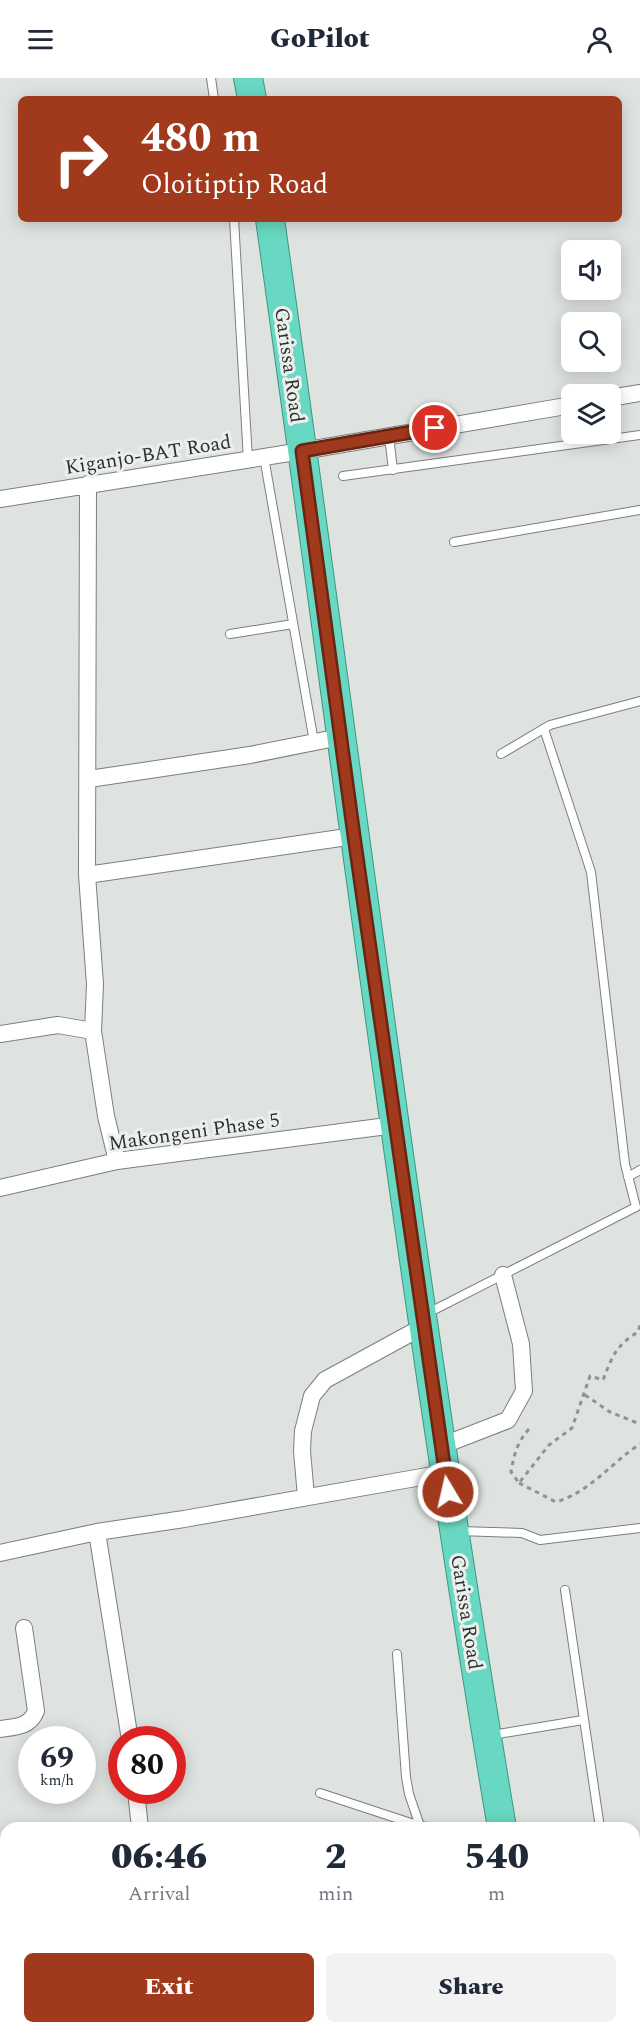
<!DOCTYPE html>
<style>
body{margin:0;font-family:Spectral,serif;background:#f2f2f3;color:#1f2937;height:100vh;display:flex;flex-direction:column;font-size:22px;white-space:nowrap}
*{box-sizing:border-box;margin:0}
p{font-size:20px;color:#747a83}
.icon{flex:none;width:33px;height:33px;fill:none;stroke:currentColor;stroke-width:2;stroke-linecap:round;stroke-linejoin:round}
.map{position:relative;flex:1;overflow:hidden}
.details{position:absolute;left:0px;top:1744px;width:640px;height:212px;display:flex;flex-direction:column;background:#fff;border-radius:18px 18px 0 0;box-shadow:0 3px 15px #0003}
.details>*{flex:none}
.top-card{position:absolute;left:18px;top:18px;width:604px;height:126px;border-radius:9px;box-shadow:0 3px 15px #0003;background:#a1391d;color:#fff;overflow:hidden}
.fabs{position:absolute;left:561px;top:162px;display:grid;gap:12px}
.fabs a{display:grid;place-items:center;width:60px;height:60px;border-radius:9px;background:#fff;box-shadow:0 3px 15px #0003;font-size:30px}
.speed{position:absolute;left:18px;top:1648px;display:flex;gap:12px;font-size:30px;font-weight:700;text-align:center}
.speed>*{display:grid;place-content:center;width:78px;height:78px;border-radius:50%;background:#fff;box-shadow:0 3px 15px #0003;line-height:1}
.speed small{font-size:15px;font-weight:400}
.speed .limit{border:9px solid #d22;background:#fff;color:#111}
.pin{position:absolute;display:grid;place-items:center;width:51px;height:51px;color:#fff;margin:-26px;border:3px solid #fff;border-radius:50%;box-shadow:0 2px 6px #0007}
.me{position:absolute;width:66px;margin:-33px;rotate:351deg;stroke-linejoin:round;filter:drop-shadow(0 0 4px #0008)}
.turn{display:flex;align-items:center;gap:21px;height:126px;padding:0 24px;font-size:27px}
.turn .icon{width:78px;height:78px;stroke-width:2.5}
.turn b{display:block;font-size:42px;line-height:51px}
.eta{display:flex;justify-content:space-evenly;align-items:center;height:102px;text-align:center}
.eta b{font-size:36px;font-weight:800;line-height:42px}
.action{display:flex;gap:12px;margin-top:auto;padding:12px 24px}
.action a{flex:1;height:69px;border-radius:9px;background:#a1391d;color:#fff;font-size:24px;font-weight:800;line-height:69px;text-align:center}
.action a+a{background:#f2f2f3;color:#1f2937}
header{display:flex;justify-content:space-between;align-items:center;height:78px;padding:0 24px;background:#fff;font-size:27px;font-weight:800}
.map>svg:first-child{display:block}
</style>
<header><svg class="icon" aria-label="menu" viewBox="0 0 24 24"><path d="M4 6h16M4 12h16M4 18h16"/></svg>GoPilot<svg class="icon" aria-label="person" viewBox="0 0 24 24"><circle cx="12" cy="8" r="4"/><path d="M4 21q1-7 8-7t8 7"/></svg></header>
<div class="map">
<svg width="640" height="1955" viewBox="0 0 640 1955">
<rect width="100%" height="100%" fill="#dfe3e0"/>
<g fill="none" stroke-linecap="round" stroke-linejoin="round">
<defs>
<path id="service" d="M211,0L214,21
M234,141L248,382
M389,358L393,392
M264,379L314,664
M343,398L640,357
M454,464L640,432
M230,556L293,546
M501,676L550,647L640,623
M628,1099L640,1092
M426,1236L636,1129L625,1086L591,794L544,651
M458,1453L522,1455L540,1462L640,1450
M565,1512L600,1750
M397,1576L406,1699L409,1716L420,1748
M492,1657L583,1642
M320,1715L420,1748L436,1750
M634,1814H640"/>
<path id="minor" d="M610,320L640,315
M88,406L87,797L95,906L93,953L106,1038L117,1083
M0,421L302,373L572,327
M89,701L250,677L340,659
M87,797L354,758
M0,956L58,947L93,953
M0,1110L117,1083L395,1047
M441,1368L508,1342L524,1313L521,1266L503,1197
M306,1419L302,1373L303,1353L312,1318L325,1302L424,1248
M97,1454L130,1662
M0,1475L97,1454L184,1441L444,1395
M0,1651C15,1649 30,1649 36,1633L24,1550
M136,1713L140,1750
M166,1950V1955"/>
<path id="trunk" d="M248,0L252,21
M270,141C346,678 412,1216 502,1750
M535,1950L536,1955"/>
</defs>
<use href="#service" stroke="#7b7f7c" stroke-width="10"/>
<use href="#minor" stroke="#7b7f7c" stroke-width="18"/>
<use href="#trunk" stroke="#3b9784" stroke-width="30"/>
<path stroke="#909391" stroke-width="3" stroke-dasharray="4.5 4.5" stroke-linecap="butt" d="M585,1317L610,1334L640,1346
M529,1351C517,1364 514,1377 511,1394L519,1405L549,1367L572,1350L590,1298L603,1302C612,1279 616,1267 638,1254L640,1247
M519,1405L556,1424C590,1414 611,1385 640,1366"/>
<use href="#service" stroke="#fff" stroke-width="8"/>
<use href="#minor" stroke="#fff" stroke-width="16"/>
<use href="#trunk" stroke="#68d8c2" stroke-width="28"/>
</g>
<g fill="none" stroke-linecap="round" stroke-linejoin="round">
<defs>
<path id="route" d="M435,350L302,373L354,758L448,1414"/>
</defs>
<use href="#route" stroke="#692513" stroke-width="15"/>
<use href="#route" stroke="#a1391d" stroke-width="10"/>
</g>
<g text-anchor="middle" stroke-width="6" stroke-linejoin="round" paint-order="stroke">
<g font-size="20" fill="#2e302e" stroke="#ecf0ed">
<text transform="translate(290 287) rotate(82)" y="7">Garissa Road</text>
<text transform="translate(148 376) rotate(-9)" y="7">Kiganjo-BAT Road</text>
<text transform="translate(194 1053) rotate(-8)" y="7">Makongeni Phase 5</text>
<text transform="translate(467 1534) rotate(81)" y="7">Garissa Road</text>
</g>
</g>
</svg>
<div class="fabs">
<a><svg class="icon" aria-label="sound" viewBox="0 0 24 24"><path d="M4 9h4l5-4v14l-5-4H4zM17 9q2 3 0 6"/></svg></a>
<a><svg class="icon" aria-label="search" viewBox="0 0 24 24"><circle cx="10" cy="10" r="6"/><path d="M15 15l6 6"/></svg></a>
<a><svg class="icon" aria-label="layers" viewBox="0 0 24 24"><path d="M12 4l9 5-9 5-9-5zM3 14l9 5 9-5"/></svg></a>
</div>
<div class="speed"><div>69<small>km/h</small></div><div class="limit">80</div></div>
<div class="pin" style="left:435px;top:350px;background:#d93025"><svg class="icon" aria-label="arrive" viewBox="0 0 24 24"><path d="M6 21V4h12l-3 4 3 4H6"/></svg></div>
<svg class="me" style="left:448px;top:1414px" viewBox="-20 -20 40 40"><circle r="17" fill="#a1391d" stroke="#fff" stroke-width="3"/><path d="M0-11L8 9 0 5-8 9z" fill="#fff"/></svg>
<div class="top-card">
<div class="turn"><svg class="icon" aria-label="right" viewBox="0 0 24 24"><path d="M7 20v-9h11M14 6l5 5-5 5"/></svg><div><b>480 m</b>Oloitiptip Road</div></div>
</div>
<section class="details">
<div class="eta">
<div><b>06:46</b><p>Arrival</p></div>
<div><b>2</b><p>min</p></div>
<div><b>540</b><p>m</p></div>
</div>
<div class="action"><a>Exit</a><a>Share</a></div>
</section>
</div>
